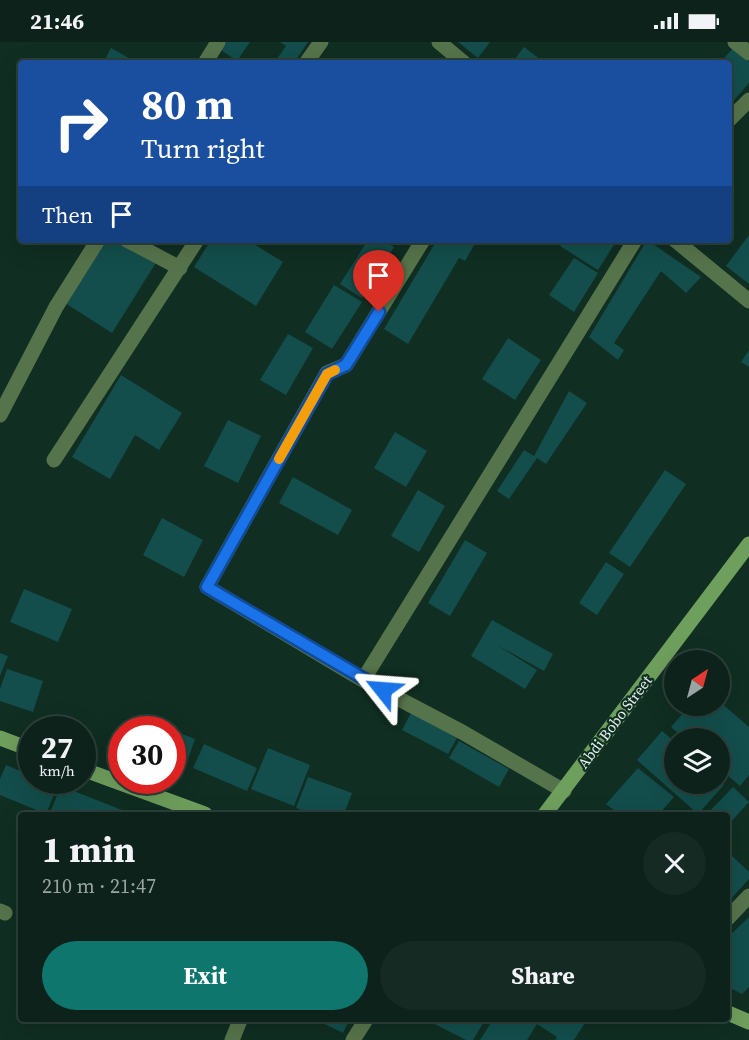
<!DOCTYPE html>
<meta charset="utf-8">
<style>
body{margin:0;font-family:"Source Serif 4",serif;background:#152a23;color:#f1f3f6;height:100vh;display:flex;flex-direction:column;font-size:22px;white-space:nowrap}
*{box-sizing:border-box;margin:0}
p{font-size:20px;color:#9aa4a2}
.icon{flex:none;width:33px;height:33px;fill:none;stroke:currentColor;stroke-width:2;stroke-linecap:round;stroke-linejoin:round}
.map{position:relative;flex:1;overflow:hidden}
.sheet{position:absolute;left:18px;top:770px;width:712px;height:210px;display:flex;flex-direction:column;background:#0c221a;border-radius:6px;box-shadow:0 6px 24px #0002,0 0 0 2px #2c3f39}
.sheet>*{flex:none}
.banner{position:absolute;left:18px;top:18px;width:714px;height:183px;border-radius:6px;box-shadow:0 6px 24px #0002,0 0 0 2px #2c3f39;background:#1a4fa0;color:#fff;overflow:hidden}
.needle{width:39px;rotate:36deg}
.fabs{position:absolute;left:664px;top:608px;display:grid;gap:12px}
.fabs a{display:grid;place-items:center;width:66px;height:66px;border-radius:50%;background:#0c221a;box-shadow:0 6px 24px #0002,0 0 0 2px #2c3f39;font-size:30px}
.speed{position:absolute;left:18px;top:674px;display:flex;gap:12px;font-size:30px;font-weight:700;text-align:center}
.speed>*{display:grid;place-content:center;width:78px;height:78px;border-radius:50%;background:#0c221a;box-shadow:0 6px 24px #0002,0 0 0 2px #2c3f39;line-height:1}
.speed small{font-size:15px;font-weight:400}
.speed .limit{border:9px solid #d22;background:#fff;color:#111}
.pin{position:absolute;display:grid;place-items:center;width:51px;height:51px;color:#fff;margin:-62px -26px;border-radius:50% 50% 50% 0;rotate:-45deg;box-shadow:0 0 6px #0007}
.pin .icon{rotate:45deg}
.me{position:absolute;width:66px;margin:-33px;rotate:298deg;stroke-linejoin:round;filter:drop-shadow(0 0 4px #0008)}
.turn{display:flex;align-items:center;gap:21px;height:126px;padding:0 24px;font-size:27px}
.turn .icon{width:78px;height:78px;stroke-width:2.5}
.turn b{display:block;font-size:42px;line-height:51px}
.then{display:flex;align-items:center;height:57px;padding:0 24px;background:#0003;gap:12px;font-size:22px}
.round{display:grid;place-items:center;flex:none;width:63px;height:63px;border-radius:32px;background:#152a23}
.overview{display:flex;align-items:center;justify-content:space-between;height:102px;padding:0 24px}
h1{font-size:36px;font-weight:700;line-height:45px}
.primary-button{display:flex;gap:12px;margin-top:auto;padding:12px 24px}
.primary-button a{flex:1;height:69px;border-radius:36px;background:#0f766e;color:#fff;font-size:24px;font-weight:700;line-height:69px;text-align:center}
.primary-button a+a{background:#152a23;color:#f1f3f6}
.status{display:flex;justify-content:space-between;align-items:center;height:42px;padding:0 30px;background:#0c221a;direction:ltr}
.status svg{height:16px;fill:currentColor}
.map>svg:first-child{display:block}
</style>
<div class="status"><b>21:46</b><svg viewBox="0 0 49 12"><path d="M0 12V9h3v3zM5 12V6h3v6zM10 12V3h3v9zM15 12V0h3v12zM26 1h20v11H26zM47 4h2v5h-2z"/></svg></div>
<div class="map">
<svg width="749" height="998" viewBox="0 0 749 998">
<rect width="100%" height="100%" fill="#102e22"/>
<path fill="#134e4c" d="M226,0H250L237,19L221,8Z
M280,0H308L294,21H274L286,4Z
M458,0H490L478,16Z
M524,5L545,21H512Z
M111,6L138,21H103Z
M733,6L749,20V41L729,64V21H720Z
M749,193V242L726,224Z
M105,198H123L157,219L112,291L65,261Z
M211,198H247L283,220L256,264L194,225Z
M368,198H382L394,205L362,256L340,242Z
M437,198H477L465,219L459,216L408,302L384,287Z
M564,198H617L598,228L560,204Z
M647,198L701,235L686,251L661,229L614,301L624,308L618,318L589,295Z
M574,216L598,231L574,270L549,253Z
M334,243L362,260L332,307L305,290Z
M288,292L313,306L286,353L260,338Z
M508,296L541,318L515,358L482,337Z
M749,308V325L741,320Z
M121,333L182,371L159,408L135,393L110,437L72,415Z
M569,349L587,361L546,422L537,416L509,457L497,449L524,408L534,414Z
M228,378L261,394L238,441L204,424Z
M395,390L427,409L406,445L374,426Z
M665,428L686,442L630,525L609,511Z
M293,435L352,468L338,493L279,461Z
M418,448L445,464L419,510L391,494Z
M162,476L203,498L184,535L143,513Z
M465,498L487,511L450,574L428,561Z
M606,520L624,532L597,573L579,561Z
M24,547L72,567L58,600L10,580Z
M492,578L553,612L544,629L497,603L537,628L525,647L471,614Z
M0,611L8,614L0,634Z
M7,627L43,639L33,670L0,659V647Z
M720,660L749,685V733L740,744L720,727V696H684L671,685L690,663H720Z
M411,671L457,696L448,712L402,688Z
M147,678L169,687H143Z
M172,688L195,697L187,720L172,714Z
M662,689L675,700V741H720V739L724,743L698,772L637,718Z
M459,699L509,727L499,745L449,716Z
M204,702L257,726L247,749L193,726Z
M268,706L310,723L294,764L251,747Z
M6,723L32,734V738H40L57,745L46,772L0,753V737Z
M638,726L674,755L659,772H619L606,762Z
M308,735L352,751L344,772H313L296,766Z
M61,744L122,768L120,772H61L51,768Z
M733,745L749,760L728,783V772H707Z
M732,814L749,830V837L728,860V818Z
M749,875V945L742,952L728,945V895Z
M313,976H350L343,991Z
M423,976H486L473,998H466Z
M494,976H588L574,998H555L557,995L537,982L527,998H480Z"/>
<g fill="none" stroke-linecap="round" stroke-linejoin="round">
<path stroke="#56744b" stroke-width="15" d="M439,0L464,21
M735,0L749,11
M205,21L218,0
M306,21L321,0
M729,78L749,58
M127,198L180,226
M675,198L749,259
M0,373L56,265L98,198
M54,418L197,198
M363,638L207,545L327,331L346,323L423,198
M564,749L462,690L363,638L635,198
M0,869L5,871
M728,876L749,854
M232,998L241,976
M353,998L367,976"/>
<path stroke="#6f9f5d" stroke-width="15" d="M0,696L32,708
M82,727L205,772
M545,772L749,502
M728,971L749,980"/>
</g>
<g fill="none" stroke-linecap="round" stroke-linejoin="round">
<defs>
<path id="route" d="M379,270L346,323L327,332L207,545L383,648"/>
</defs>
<use href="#route" stroke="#114b97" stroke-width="15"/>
<use href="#route" stroke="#1a73e8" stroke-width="10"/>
<path stroke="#f59e0b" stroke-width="10" d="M279,417L327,332L335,328"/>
</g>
<g text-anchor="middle" stroke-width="4.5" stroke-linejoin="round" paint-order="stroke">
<g font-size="15" fill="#e4f5ec" stroke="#102e22">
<text transform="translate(615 680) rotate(-53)" y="5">Abdi Bobo Street</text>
</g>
</g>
</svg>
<div class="fabs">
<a><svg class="needle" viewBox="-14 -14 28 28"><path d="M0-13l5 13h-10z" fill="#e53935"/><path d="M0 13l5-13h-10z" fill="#9aa4a2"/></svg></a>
<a><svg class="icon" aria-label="layers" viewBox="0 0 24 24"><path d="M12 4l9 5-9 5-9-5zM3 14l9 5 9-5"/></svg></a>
</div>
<div class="speed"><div>27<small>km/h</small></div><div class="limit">30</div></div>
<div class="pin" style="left:379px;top:270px;background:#d93025"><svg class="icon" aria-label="arrive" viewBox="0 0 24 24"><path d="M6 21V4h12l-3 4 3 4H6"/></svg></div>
<svg class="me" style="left:383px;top:648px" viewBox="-20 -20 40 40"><path d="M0-17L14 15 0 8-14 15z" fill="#1a73e8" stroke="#fff" stroke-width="4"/></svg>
<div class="banner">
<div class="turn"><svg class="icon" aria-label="right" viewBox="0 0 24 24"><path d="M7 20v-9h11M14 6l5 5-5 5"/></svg><div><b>80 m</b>Turn right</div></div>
<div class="then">Then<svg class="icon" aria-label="arrive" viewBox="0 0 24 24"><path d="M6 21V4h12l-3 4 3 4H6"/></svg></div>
</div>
<section class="sheet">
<div class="overview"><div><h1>1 min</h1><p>210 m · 21:47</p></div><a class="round"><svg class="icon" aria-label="close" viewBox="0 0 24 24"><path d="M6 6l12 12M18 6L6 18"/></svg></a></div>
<div class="primary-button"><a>Exit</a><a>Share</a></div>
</section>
</div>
